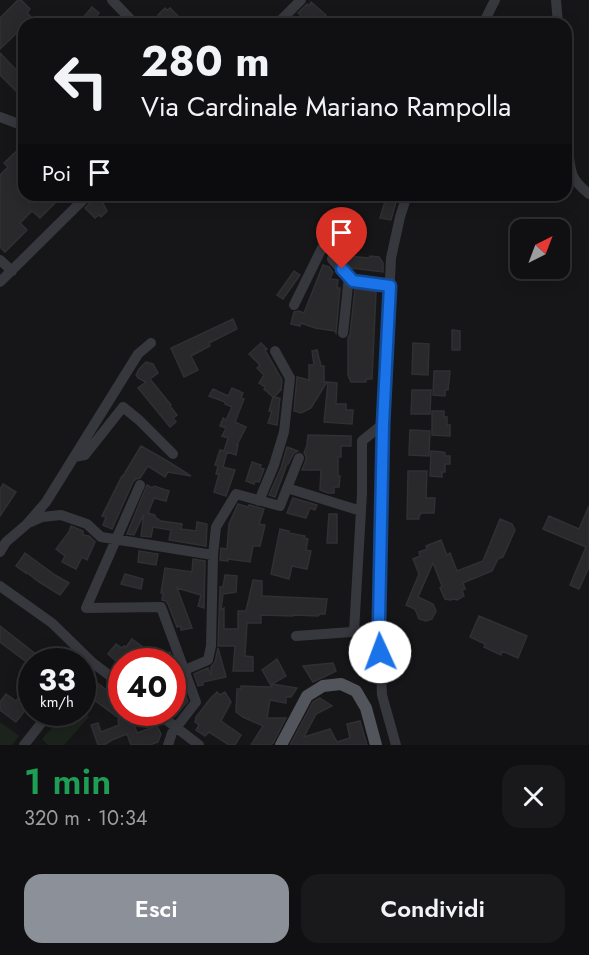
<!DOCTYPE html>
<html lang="it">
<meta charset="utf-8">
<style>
body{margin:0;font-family:Jost,sans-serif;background:#19191b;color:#f1f3f6;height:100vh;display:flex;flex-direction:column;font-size:22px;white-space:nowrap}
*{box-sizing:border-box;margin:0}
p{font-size:20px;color:#9c9d9f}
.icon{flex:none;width:33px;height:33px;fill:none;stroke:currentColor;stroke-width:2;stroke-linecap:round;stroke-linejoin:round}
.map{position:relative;height:745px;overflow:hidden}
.drawer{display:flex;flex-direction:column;background:#101012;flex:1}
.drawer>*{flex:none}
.top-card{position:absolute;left:18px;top:18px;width:554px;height:183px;border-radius:18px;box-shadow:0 3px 15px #0003,0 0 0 2px #303032;background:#101012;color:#f1f3f6;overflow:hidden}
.needle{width:39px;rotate:42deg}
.tools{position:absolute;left:510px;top:219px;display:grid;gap:12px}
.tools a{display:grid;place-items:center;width:60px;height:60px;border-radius:12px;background:#101012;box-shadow:0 3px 15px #0003,0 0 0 2px #303032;font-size:30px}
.speed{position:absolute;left:18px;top:648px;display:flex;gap:12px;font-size:30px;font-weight:700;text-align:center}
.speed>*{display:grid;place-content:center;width:78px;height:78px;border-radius:50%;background:#101012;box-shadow:0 3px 15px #0003,0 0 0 2px #303032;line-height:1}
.speed small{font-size:15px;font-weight:400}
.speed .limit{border:9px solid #d22;background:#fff;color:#111}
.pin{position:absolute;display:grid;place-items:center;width:51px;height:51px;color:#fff;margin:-62px -26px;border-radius:50% 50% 50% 0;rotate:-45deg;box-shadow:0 0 6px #0007}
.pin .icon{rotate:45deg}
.me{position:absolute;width:66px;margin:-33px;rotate:358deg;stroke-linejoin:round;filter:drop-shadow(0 0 4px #0008)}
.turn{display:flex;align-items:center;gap:21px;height:126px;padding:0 24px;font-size:27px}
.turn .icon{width:78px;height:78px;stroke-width:2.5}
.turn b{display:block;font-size:42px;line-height:51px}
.then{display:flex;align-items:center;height:57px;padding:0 24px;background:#0003;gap:12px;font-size:22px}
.round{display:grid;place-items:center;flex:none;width:63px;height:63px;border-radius:18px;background:#19191b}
.summary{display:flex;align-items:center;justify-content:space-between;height:102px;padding:0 24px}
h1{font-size:36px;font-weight:600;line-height:45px;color:#1e9e55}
.button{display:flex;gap:12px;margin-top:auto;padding:12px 24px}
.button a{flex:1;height:69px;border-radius:18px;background:#8c9099;color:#fff;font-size:24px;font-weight:600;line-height:69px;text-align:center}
.button a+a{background:#19191b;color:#f1f3f6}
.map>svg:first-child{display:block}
</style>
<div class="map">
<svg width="589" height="745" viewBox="0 0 589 745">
<rect width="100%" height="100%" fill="#161618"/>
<path fill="#1c231d" d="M83,710L89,717L64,745H48L42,739L65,713L82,712Z
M0,722L19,736L12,745H0Z"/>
<path fill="#29292c" stroke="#303034" stroke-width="1.5" d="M18,0H21L30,9L27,13L38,24H24V26L0,49V18Z
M311,2L326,15L318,24H310L298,13L307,4L309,6Z
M92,7L99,13L97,16L98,18L93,24H88L82,19Z
M165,8L167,10L170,8L179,17L173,24H166L158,15Z
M0,53L24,78V99L0,75Z
M24,144V185L16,189L29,203L37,195H63L40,218L32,211L20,223L27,230L5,252L0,247V175L8,167L4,163Z
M98,195H108L102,201L107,211L101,217L99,215L95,218L85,208Z
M372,195H398L391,220L380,218L385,201L372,197Z
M340,215L353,216L348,256L369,258L370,256L379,257L383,263V272L351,268L341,258V251L336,244Z
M323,265L329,267L333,272L330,279L338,280L337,288H340L336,333L335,331L315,328L301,323L300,326L291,324L294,312L299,311L304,313Z
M294,271L300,275L283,299L277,295Z
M355,289L376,292L372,379H366V382H351L348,375V339L350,334Z
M233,319L237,329L209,343L210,346L191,356L198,370L184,377L171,348Z
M452,330L460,331V350H452Z
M261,343L267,349L265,350L282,380L281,390L274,397L280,398L277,425L268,423L272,411H269L273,397L264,389L265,387L259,383L264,375L257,368L260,365L249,354Z
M413,343L429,344L428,375L412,374Z
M317,350L321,366H324V382H327L311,408L301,413L294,411L297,377L309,380V365H314L312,351Z
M146,362L153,364L158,373L150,379L171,405L170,406L177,415L173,418L176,422L170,427L138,388L146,382L138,378L136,375L139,369Z
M434,371H450L448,390H445V396L433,395Z
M328,382L337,383L336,404H346V410H353L352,424L324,422Z
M232,388L243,393L241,398L244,399L235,422L246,427L237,445H238L236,455L227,452L223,467L235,470L226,496L214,492L219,474H216L218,466L215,465L220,450L224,451L228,438L222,436L226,428L220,426L223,418L226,420L232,407L225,404V402L209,396L213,389L228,396Z
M412,390H431L430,414H411Z
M432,411H444V417H447V425H450V436L432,435Z
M410,430L430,431L429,456L409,455Z
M308,435L351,436V446H341V457H338V476H340L339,487H334V493H328L320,490L321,470H302L306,460V456L304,453L307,445Z
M141,446L164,459L191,476L168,472L165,477L148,466L140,478L136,479L133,482L112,529L103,525L106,517L102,516L122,476H123Z
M287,447L298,451L294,453L288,464H287L275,497L269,495L281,468Z
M431,451L443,452L445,453V456H450V464H445V472H442V477L430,476Z
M252,462L261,465L260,468L264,469L259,482L255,481L254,484L246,481Z
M408,471H427L426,498H435L434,513H421L420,515H419V519H407Z
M3,484L16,492L0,516V489Z
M147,485L152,488L154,486L169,491L166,501L154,498L148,513L155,515V517L161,521L182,524L181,529L196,531L197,522L207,524L206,546L169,540L171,530L153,527L151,537L141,536L144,514L134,535L127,534Z
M293,498L317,505L315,510L310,508L306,518L287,513Z
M238,504L248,507L249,505L264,509L259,524L265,525L260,546H253L250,562L228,559V561L220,560L221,548L227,549L229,524Z
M589,506V567L579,589L570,585L586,547L543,529L549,516L579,529Z
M329,514H337V543H327Z
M500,519L512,524L515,530L503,557L498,559L492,571L465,582L463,583L465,589L462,590L464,596L457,600L454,599L450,600L445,599L440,588L442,586L433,563L418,597L433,604L436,611L432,619L426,621L419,619L415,609L406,605L419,574L413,559L420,556L419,552L427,549L426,546L441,540L447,555L450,553L457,571L483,561Z
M71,526L83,531V535L89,536L95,542L87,560L82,557L76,569L62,562L65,556L56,549L69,532Z
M280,529L289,531V533L305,536L304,538L308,539L306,550L311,551L307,569L292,566L289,579L271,574Z
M139,551L158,554L156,565L138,562Z
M25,553L55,575L69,583L60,595L39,582L26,572V573L16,566Z
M193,559L205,561L204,608L198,606L201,595L177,588L192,628L181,630V626L177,627L168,604L166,601L162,600L163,593H161L165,568L192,572Z
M125,574L143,579L141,589L121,584Z
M225,575L237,576L236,592L223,594L221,610L224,608V629H238V611H246L253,580L262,581V596L327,599L325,614H320L318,616L293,615V616L261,615V623H247L245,656L253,657V671H233L235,646H218L220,587H223Z
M479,616L527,636L518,658L502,651L501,655L484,647L485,644L470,637Z
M0,626L46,662H32V666L0,642Z
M132,639L143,647L133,662H117L108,654L116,644L122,648L124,646L126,647Z
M218,648L226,677L203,682V685L198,686L194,674L208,668L211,676V667L215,662Z
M170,652L188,701L176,715L172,712V662H163L161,656Z
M277,659L286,676L272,684L297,688L291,697H286V703L270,700L267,718H286L273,743L271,745H251L263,726L243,717L236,712L237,689H241V686L272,687L262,670Z
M333,663L336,671L313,682L303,666Z
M91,678L108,691L110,689L122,698V719L131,716L137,733L157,726L161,734L158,742L150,745H131L127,734L112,740L104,745H98L91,725L98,723L101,732L119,725L118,720L120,719L82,691Z
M32,680V701L16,722L0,710V702L6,694L16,701Z
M217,692L220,695L225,692L231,702L221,721L241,735L235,745H229L209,732L205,736L196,730L199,725L195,722L196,717L210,699Z
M320,698L332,706L316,714L304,737L330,729L337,742L350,738L347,724L360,721L367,745H290L313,702Z"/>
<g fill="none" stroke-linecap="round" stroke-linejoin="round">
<path stroke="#37383d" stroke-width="10" d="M112,0L135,24
M556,0L558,24
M277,24L301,0
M483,24L495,0
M566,108C567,125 567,162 573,176C576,183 583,189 589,194
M0,117L24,126
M0,260L12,271
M0,282L88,195
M294,305L322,248C327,247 331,249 334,253L332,259C338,267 347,273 353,281L390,286
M343,333L349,276
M74,457L85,455L123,407L139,420L173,454
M140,485L86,608L161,607L196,702L172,733L168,745
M287,488L361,511
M259,501L274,465L284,432L290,378L275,351
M31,522L42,517L61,515L87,524L101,537L213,555
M0,552L6,542L27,524L46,502L138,354L151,343
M0,586L52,623L93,663L122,685
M354,632L362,493V441L383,424
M296,636L379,630
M185,670L208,660L211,646L213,555L216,527L236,494L280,506L299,458
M82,672L91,661
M156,712L199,745
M24,745L50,712
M396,745L382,695L379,620L383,424L391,258L400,217L407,195"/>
<path stroke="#53555c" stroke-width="12" d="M281,745L307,696L323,686L341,684L356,691L366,708L376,745"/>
</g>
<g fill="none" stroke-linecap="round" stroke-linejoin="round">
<defs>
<path id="route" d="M342,269L353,281L390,286L383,424L379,620L380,652"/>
</defs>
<use href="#route" stroke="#114b97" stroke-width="15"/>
<use href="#route" stroke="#1a73e8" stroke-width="10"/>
</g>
</svg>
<div class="tools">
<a><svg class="needle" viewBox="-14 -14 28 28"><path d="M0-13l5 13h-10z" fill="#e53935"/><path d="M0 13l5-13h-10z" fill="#9c9d9f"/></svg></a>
</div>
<div class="speed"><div>33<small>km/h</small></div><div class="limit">40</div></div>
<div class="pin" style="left:342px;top:269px;background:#d93025"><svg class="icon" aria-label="arrive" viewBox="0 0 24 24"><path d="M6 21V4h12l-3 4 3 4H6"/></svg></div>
<svg class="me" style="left:380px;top:652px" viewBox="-20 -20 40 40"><circle r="19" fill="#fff"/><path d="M0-13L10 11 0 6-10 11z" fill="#1a73e8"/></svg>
<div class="top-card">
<div class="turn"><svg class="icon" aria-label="left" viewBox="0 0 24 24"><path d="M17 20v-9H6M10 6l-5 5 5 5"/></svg><div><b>280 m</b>Via Cardinale Mariano Rampolla</div></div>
<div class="then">Poi<svg class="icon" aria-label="arrive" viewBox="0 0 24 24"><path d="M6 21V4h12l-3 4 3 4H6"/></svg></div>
</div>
</div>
<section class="drawer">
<div class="summary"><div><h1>1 min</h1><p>320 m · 10:34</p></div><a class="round"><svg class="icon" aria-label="close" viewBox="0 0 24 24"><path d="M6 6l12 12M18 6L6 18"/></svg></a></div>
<div class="button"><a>Esci</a><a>Condividi</a></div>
</section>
